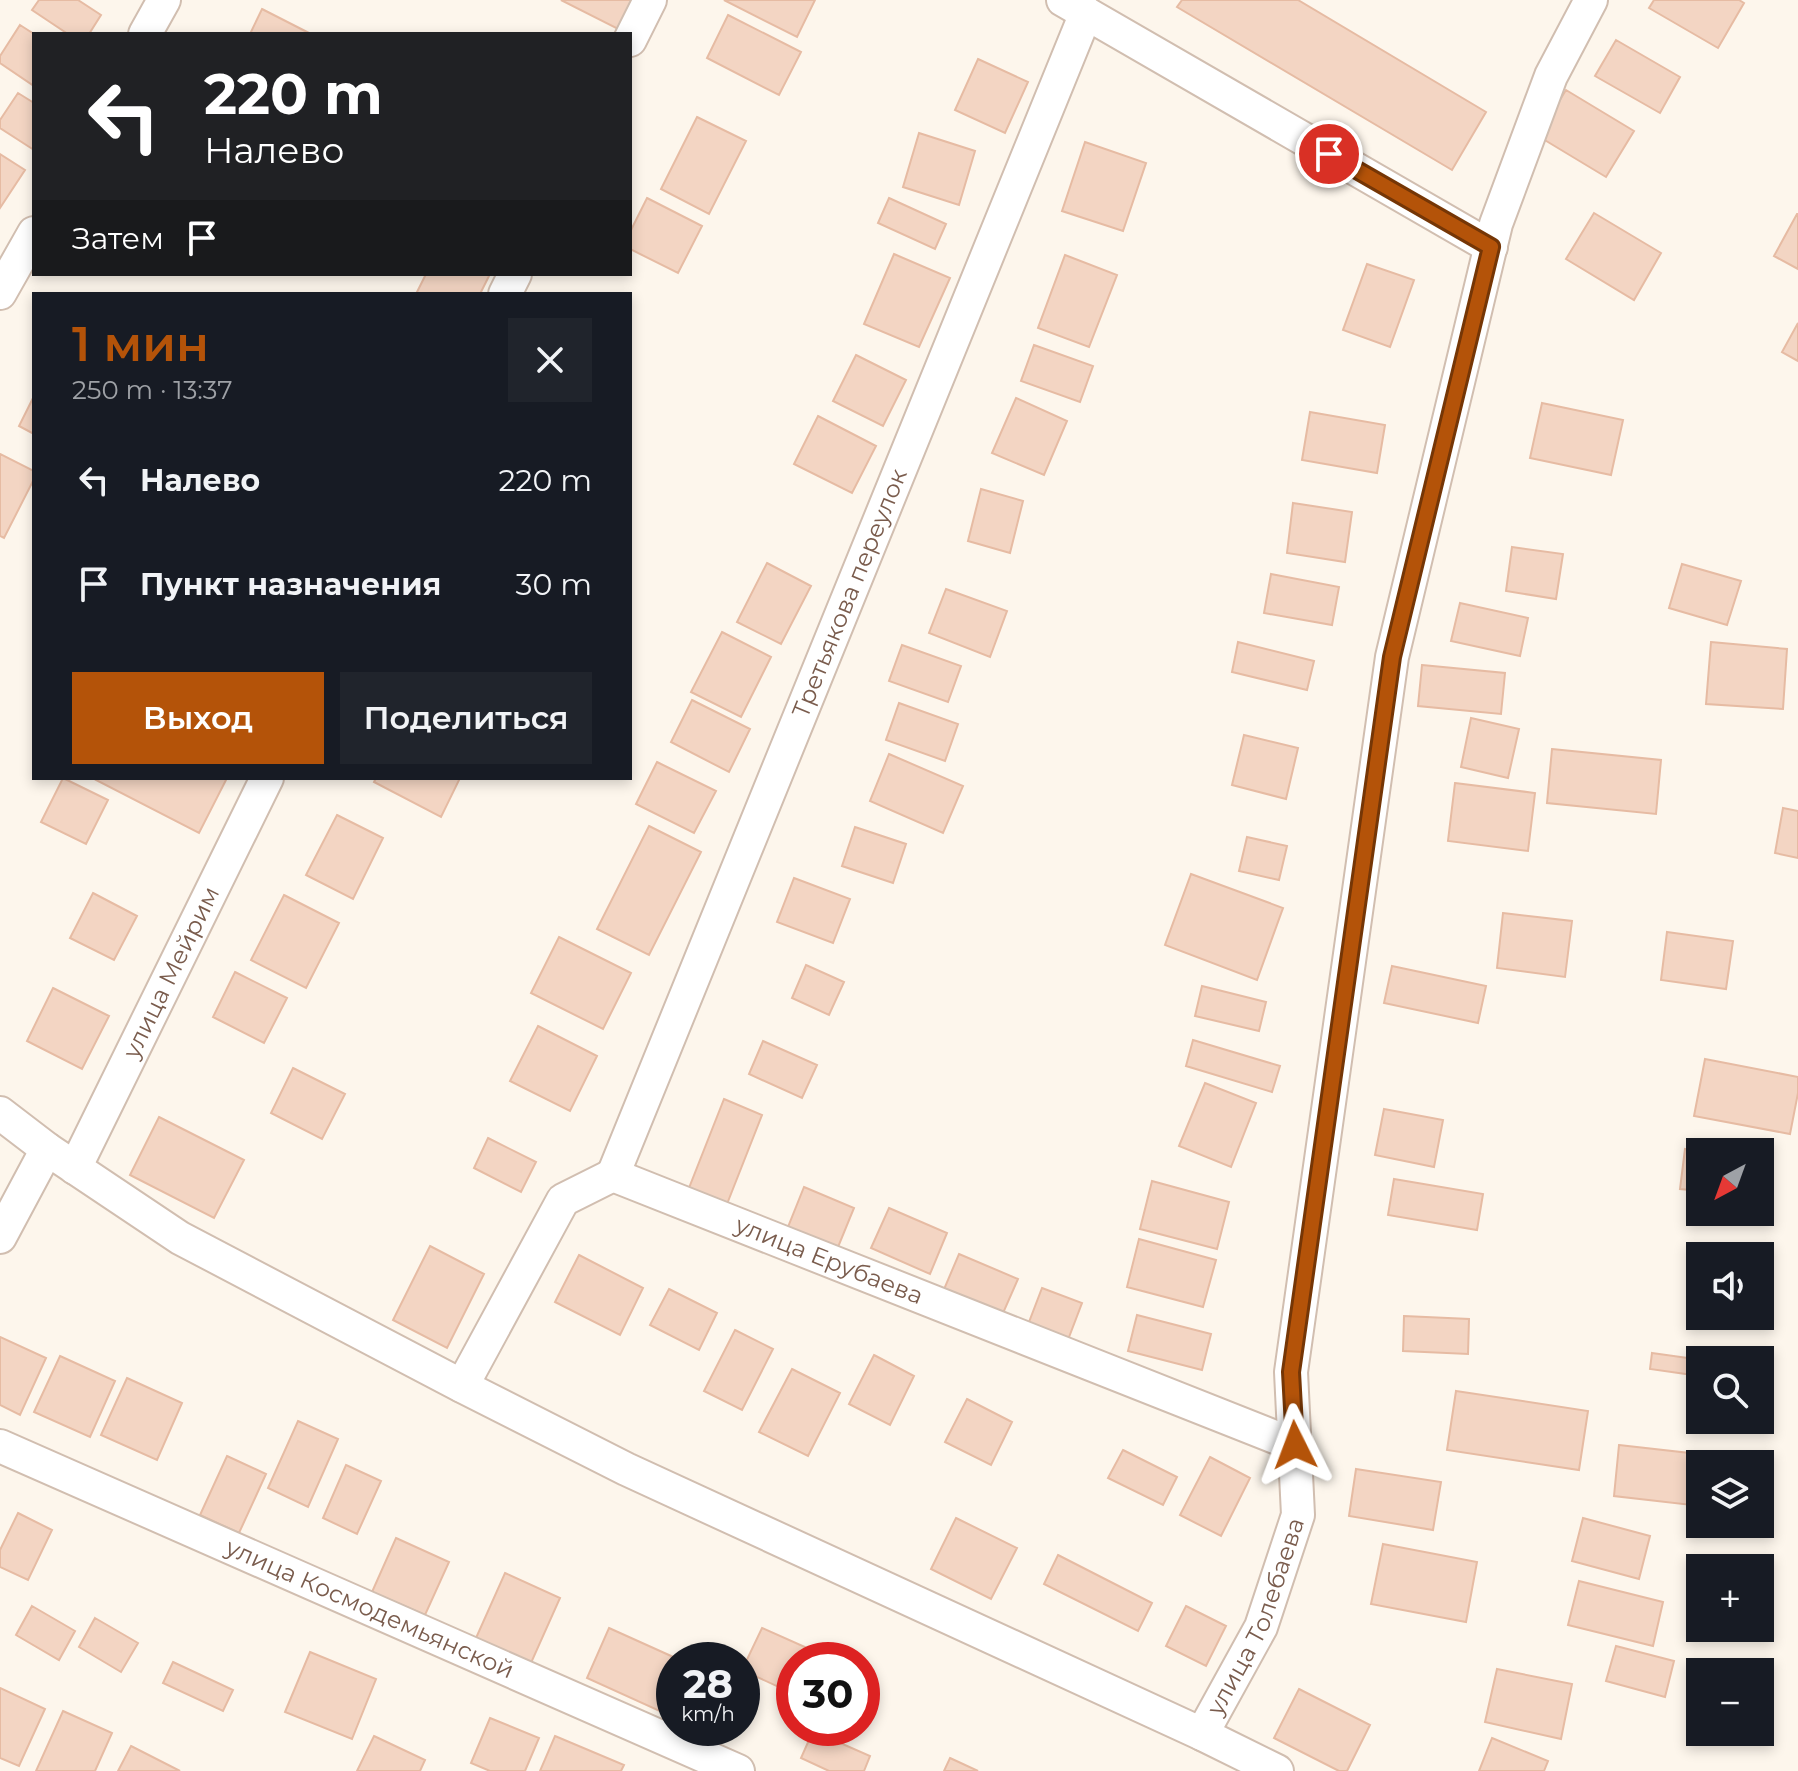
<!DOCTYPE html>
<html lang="ru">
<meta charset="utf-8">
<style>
body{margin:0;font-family:Montserrat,sans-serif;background:#20242c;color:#f1f3f6;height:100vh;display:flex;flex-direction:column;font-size:30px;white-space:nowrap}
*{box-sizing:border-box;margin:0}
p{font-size:26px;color:#9ea1a6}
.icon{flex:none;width:44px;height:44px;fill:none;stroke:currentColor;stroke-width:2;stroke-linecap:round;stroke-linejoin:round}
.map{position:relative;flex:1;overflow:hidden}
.side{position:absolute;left:32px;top:292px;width:600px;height:488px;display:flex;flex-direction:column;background:#171b24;border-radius:0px;box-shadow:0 4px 12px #0003}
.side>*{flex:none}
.banner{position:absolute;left:32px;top:32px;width:600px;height:244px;border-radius:0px;box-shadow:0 4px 12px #0003;background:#202124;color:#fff;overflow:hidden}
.needle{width:52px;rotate:221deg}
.tools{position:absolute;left:1686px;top:1138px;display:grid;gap:16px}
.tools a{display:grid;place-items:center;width:88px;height:88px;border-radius:0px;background:#171b24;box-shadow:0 4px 12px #0003;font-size:40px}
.speed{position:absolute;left:656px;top:1642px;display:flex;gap:16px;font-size:40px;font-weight:700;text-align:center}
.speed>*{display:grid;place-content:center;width:104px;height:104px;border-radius:50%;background:#171b24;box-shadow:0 4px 12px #0003;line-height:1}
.speed small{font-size:20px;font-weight:400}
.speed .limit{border:12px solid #d22;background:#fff;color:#111}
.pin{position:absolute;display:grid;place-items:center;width:68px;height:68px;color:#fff;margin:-34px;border:4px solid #fff;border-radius:50%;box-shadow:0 2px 8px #0007}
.me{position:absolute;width:88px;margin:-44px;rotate:357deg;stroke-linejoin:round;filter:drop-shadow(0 0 6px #0008)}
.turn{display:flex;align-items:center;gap:28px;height:168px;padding:0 40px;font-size:36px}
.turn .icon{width:104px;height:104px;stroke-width:2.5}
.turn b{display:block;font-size:56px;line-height:68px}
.then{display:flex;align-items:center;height:76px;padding:0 40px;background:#0003;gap:16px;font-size:30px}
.round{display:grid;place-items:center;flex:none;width:84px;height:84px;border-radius:0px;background:#20242c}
.head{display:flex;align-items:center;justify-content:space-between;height:136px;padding:0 40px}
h1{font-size:48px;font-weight:600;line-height:60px;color:#b45309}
.action{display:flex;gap:16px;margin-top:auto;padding:16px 40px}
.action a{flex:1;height:92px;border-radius:0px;background:#b45309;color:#fff;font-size:32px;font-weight:600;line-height:92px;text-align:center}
.action a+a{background:#20242c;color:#f1f3f6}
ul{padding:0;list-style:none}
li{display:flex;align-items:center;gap:24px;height:104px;padding:0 40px}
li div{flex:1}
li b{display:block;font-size:30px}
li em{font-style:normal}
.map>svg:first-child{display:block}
</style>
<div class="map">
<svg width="1798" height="1771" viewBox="0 0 1798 1771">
<rect width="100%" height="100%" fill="#fdf6ec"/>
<path fill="#f3d5c3" stroke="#e6bba3" stroke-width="2" d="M39,0H78L101,15L89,34H68L32,10Z
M561,0H641L624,32Z
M724,0H815L797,37Z
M1182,0H1298L1486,112L1452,170L1177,7Z
M1654,0H1739L1744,3L1718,48L1649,8Z
M262,9L311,34H250Z
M728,15L801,52L779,95L707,58Z
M20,25L34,34V86L0,63V56Z
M1616,40L1680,77L1660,113L1595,76Z
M978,59L1028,82L1005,133L955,110Z
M1566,90L1634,131L1606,177L1538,136Z
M18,93L34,103V150L0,128V120Z
M697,117L746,141L709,214L661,189Z
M919,133L975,151L959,205L903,187Z
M1085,142L1146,163L1123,231L1062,211Z
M0,154L25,170L0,208Z
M647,198L702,226L678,273L630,249V232Z
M889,198L946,224L935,249L878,223Z
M1594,213L1661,253L1634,300L1566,259Z
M1797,214H1798V269L1774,256Z
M894,254L950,278L919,347L864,324Z
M1065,255L1117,275L1089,347L1038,328Z
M1367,264L1414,280L1390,347L1343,330Z
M426,274H490L480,294H416Z
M1798,323V361L1782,352Z
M1034,345L1093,366L1080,402L1021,381Z
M856,355L906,380L883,426L833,401Z
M34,396V434L19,426Z
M1016,398L1067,421L1044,475L992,453Z
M1542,403L1623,420L1611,475L1530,458Z
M1310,412L1385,425L1377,473L1302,460Z
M818,416L876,446L852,493L794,464Z
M0,454L34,471V479L4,538L0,536Z
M981,489L1023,501L1010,553L968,541Z
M1293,503L1352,512L1345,562L1287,553Z
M1512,547L1563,554L1556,599L1506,591Z
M767,563L811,586L781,644L737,622Z
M1682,564L1741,581L1727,625L1669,608Z
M1271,574L1339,587L1332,625L1264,613Z
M946,589L1007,611L990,657L929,633Z
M1460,603L1528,618L1520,656L1451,641Z
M722,632L771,657L741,717L691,692Z
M1238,642L1314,661L1307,690L1232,672Z
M1711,642L1787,649L1783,709L1706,704Z
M902,645L961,666L948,702L889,681Z
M1422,665L1505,673L1501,714L1418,706Z
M692,700L750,729L729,772L671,742Z
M899,703L958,724L945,761L886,740Z
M1471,718L1519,729L1508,778L1461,767Z
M1244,735L1298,748L1286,799L1232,785Z
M1552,749L1661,760L1656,814L1547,803Z
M889,754L963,786L943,833L870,801Z
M657,762L716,791L694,833L636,804Z
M63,778L108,800L86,844L41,822Z
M98,778H227L199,833L96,780Z
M376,778H460L441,817L374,782Z
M1455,783L1535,793L1528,851L1448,841Z
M1783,808L1798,811V858L1775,853Z
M337,815L383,838L353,899L306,875Z
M649,826L701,852L649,955L597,929Z
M855,827L906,844L893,883L842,866Z
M1247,837L1287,846L1279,880L1239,871Z
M1191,874L1283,908L1257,980L1165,945Z
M794,878L850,899L833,943L777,922Z
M93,893L137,916L114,960L70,938Z
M284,895L339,923L306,988L251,960Z
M1503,913L1572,921L1565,977L1497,968Z
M1667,932L1733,941L1726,989L1661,980Z
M559,937L631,973L603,1029L531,993Z
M806,965L844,982L829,1015L792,998Z
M1392,966L1486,986L1478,1023L1384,1003Z
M235,972L287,998L264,1043L213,1017Z
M1202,986L1266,1002L1259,1031L1195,1016Z
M53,988L109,1016L82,1069L27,1041Z
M538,1026L597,1056L570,1111L510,1081Z
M1193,1040L1280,1066L1272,1092L1186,1066Z
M763,1041L817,1065L802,1098L749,1074Z
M1705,1059L1798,1077V1093L1790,1134L1694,1116Z
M293,1068L345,1094L322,1139L271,1113Z
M1205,1083L1256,1103L1231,1167L1179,1146Z
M724,1099L762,1115L727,1204L689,1188Z
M1384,1109L1443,1120L1434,1167L1375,1155Z
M159,1117L244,1160L214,1218L130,1175Z
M488,1138L536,1162L521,1192L474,1168Z
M1685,1149L1706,1152H1700V1191L1680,1189Z
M1394,1179L1483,1194L1477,1230L1388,1215Z
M1152,1181L1229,1202L1217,1249L1140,1229Z
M804,1187L854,1208L836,1252L786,1232Z
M889,1208L947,1233L930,1274L871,1248Z
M1139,1239L1216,1260L1203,1307L1127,1287Z
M430,1246L484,1274L447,1348L393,1320Z
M959,1254L1018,1279L1000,1320L942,1294Z
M579,1255L643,1288L620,1335L555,1302Z
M1042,1288L1082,1303L1066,1345L1026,1330Z
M669,1289L717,1313L699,1350L650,1325Z
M1137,1315L1211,1334L1202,1370L1128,1351Z
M1404,1316L1469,1319L1468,1354L1403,1351Z
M735,1330L773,1349L742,1410L704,1391Z
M0,1337L46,1358L20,1415L0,1405Z
M1652,1353L1702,1360H1700V1376L1650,1369Z
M874,1355L914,1376L890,1425L849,1404Z
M60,1356L115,1381L90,1437L34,1412Z
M792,1369L840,1393L808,1456L759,1432Z
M127,1378L182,1403L157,1460L101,1435Z
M1456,1391L1588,1411L1579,1470L1447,1450Z
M967,1399L1012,1422L991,1465L945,1442Z
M298,1421L338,1439L308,1507L268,1488Z
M1619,1445L1707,1455L1706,1464H1700V1506L1614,1496Z
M1123,1450L1177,1477L1163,1505L1108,1478Z
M227,1456L266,1474L239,1533L200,1515Z
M1210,1457L1250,1478L1221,1536L1180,1515Z
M346,1465L381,1481L357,1534L323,1518Z
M1356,1469L1441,1482L1433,1530L1349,1516Z
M18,1513L52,1530L28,1580L0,1567V1550Z
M956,1518L1017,1548L991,1599L931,1569Z
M1583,1518L1650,1536L1639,1579L1572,1561Z
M396,1538L449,1562L425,1615L372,1592Z
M1383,1544L1477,1562L1466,1622L1371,1604Z
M1058,1555L1152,1603L1138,1631L1044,1584Z
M505,1573L560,1598L531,1663L476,1638Z
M1579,1581L1663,1602L1653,1646L1568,1625Z
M32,1606L75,1631L59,1660L16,1635Z
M1186,1606L1226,1626L1206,1666L1166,1646Z
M95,1618L138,1643L121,1672L79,1647Z
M609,1628L680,1660H674V1691L664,1713L587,1678Z
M762,1628L834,1660H794V1694L742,1670Z
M1616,1646L1674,1661L1665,1697L1606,1681Z
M310,1652L376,1679L352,1739L285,1712Z
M173,1662L233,1690L223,1711L163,1683Z
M1497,1669L1572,1684L1561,1739L1485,1722Z
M0,1688L45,1709L19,1766L0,1758Z
M1299,1689L1370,1725L1347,1771H1339L1274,1738Z
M63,1711L112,1733L95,1771H36Z
M490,1718L539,1738L525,1771H490L471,1763Z
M813,1731L870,1756L864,1771H829L801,1758Z
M374,1736L425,1760L420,1771H357Z
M555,1736L624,1765L621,1771H540Z
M1492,1738L1548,1761L1544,1771H1479Z
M131,1746L180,1771H118Z
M950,1758L978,1771H944Z"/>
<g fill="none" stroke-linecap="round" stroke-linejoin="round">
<defs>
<g id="street">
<path d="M1063,0L1491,247"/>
<path d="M145,34L164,0"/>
<path d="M630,40L650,0"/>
<path d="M0,293L34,233"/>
<path d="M505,294L515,274"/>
<path d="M0,1113L47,1149L180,1238L462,1386L626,1469L1202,1734L1277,1771"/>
<path id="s1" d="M75,1168L267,778"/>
<path id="s2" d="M613,1175L1086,13"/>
<path d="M0,1237L47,1149"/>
<path id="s3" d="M462,1386L563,1200L613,1175L1295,1445"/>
<path id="s4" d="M0,1446L738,1771"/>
<path id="s5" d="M1202,1734L1261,1627L1298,1515L1291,1372L1392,657L1496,224L1551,76L1591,0"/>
</g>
</defs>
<use href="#street" stroke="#d1beb0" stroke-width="36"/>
<use href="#street" stroke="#fff" stroke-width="32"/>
</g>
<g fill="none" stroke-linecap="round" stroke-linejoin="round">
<defs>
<path id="route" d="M1295,1445L1291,1372L1392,657L1491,247L1329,154"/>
</defs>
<use href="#route" stroke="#753606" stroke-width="20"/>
<use href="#route" stroke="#b45309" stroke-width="14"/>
</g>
<g text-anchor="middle" stroke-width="6" stroke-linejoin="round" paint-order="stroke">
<g font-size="24" fill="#7a5c4d" stroke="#fffaf3">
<text dy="8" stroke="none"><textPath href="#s2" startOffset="628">Третьякова переулок</textPath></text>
<text dy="8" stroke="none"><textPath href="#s1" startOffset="218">улица Мейрим</textPath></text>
<text dy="8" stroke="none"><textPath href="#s3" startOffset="500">улица Ерубаева</textPath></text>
<text dy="8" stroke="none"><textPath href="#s4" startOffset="404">улица Космодемьянской</textPath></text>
<text dy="8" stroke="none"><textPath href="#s5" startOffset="130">улица Толебаева</textPath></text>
</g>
</g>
</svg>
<div class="tools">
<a><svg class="needle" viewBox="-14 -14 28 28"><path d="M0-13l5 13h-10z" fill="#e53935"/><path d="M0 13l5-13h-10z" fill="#9ea1a6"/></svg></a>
<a><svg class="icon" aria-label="sound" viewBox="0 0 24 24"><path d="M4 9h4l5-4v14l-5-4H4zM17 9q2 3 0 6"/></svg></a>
<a><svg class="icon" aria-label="search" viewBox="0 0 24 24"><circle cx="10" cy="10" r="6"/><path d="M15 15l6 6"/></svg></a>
<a><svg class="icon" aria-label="layers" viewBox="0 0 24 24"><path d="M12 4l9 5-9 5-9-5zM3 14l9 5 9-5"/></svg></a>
<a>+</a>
<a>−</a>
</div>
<div class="speed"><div>28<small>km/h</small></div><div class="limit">30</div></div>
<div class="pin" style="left:1329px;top:154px;background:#d93025"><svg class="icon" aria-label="arrive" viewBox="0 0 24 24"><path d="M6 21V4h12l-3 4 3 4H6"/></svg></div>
<svg class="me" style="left:1295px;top:1445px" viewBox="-20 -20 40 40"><path d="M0-17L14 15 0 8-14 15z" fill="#b45309" stroke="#fff" stroke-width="4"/></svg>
<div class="banner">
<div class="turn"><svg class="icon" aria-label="left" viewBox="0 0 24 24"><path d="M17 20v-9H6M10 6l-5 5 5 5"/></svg><div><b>220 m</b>Налево</div></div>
<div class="then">Затем<svg class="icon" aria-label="arrive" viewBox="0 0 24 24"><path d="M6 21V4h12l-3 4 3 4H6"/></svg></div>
</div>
<section class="side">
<div class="head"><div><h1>1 мин</h1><p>250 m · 13:37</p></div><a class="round"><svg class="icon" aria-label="close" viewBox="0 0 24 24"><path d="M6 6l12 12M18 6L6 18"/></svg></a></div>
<ul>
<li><svg class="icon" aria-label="left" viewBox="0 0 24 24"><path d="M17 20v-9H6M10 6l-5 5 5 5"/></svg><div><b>Налево</b></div><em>220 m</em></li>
<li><svg class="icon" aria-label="arrive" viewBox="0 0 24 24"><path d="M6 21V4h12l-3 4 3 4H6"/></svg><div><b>Пункт назначения</b></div><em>30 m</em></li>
</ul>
<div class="action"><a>Выход</a><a>Поделиться</a></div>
</section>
</div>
